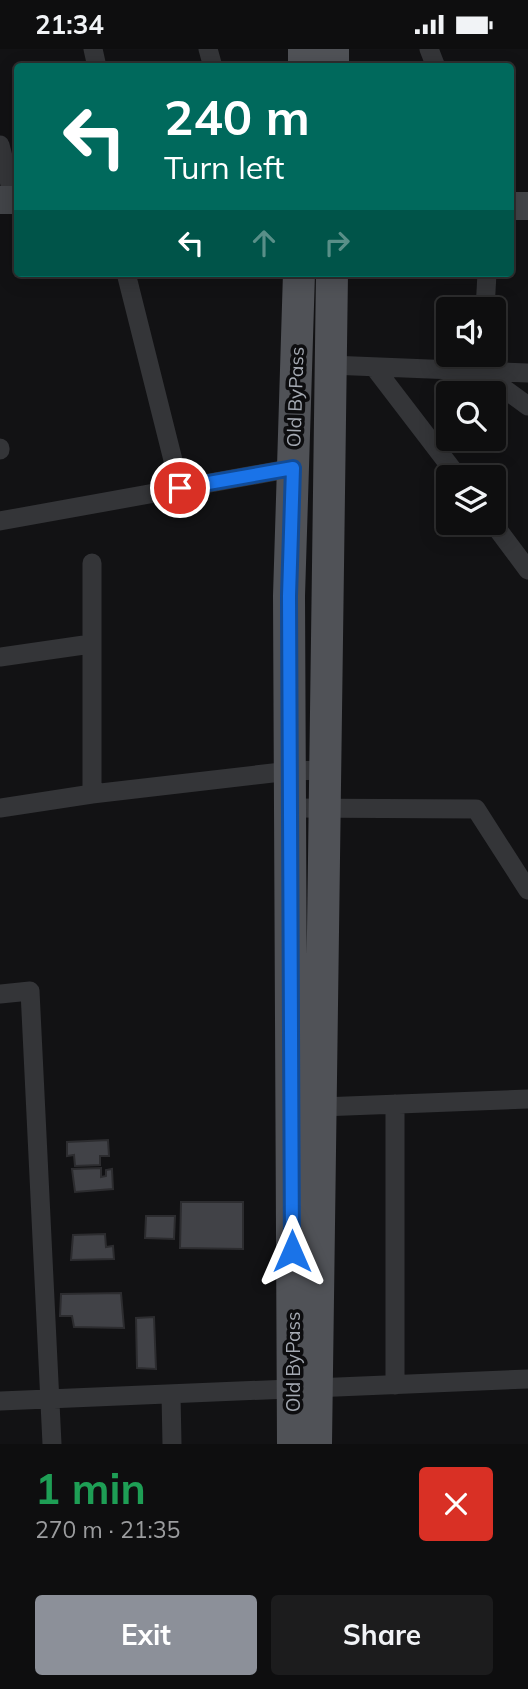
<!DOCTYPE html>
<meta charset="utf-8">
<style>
body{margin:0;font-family:Mulish,sans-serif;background:#1c1c1d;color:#f1f3f6;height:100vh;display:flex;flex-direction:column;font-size:26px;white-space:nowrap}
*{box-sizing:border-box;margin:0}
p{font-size:23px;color:#9b9c9e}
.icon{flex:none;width:38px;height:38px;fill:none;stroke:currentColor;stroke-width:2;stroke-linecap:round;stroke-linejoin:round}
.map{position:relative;height:1395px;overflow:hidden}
.drawer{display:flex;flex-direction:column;background:#0e0e0f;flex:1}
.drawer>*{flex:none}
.banner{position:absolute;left:14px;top:14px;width:500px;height:214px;border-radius:7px;box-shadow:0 4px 18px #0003,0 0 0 2px #2e2e2f;background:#00695c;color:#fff;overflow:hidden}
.buttons{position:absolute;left:436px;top:248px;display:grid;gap:14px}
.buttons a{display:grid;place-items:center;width:70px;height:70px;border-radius:7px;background:#0e0e0f;box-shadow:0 4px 18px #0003,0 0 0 2px #2e2e2f;font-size:35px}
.pin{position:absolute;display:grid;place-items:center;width:60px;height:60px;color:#fff;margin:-30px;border:4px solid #fff;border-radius:50%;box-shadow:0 2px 7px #0007}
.me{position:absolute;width:77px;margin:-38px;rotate:0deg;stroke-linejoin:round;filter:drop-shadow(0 0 5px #0008)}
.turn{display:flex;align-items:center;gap:24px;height:147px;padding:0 35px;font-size:32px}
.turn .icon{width:91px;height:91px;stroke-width:2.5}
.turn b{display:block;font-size:49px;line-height:60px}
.lanes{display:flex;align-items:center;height:66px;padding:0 35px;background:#0003;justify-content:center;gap:35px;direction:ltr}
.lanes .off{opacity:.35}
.round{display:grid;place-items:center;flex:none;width:74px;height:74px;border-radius:7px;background:#1c1c1d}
.overview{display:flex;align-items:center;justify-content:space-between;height:119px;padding:0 35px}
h1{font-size:42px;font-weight:700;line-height:52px;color:#1e9e55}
.cta{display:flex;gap:14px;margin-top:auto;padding:14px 35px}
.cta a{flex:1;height:80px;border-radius:7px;background:#8c9099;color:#fff;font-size:28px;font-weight:700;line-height:80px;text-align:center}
.cta a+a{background:#1c1c1d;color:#f1f3f6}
.status{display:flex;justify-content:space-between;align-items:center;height:49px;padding:0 35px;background:#0e0e0f;direction:ltr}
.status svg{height:19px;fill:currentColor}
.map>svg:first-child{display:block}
</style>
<div class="status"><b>21:34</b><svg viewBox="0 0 49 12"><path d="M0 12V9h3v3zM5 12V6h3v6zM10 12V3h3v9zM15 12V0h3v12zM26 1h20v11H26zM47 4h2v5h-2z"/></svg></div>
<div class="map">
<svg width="528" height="1395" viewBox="0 0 528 1395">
<rect width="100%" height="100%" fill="#121214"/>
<path fill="#414247" stroke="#2c2c2f" stroke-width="2" d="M108,1091L109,1107H100V1116L75,1117L74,1106L67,1107V1093Z
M101,1119V1128L106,1127V1121L112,1120L113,1140L75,1143L72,1120Z
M181,1153H243V1200L180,1199Z
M146,1167H175L174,1190L145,1189Z
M105,1185L106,1198L113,1197L114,1210L71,1211L73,1186Z
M121,1244L124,1279L74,1278L72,1267H60L61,1245Z
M154,1268L156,1320L137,1319L136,1269Z"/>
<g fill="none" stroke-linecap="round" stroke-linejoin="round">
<path stroke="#343538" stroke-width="19" d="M93,0L97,18
M208,0L213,18
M429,0L436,18
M0,96L14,151
M126,224L180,439
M485,261L487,224
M481,306L480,322L528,357
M330,316L528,324
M374,318L459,429
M0,399V401
M0,472L293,419
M493,474L528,521
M0,608L91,595
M92,745V514
M0,759L92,745L290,722L325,721
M290,759L476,760L528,841
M0,945L30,942L52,1395
M321,1058L528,1050
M395,1336V1055
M171,1345L172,1395
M0,1352L528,1330"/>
<path stroke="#424448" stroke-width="28" d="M0,151H18
M511,157H528"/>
<path stroke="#505257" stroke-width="32" d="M304,18V0
M333,18V0
M293,1395L289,547L299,224
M316,1395L332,224"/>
</g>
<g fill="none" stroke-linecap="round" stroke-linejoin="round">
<defs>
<path id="route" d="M180,439L293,419L289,547L292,1202"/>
</defs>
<use href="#route" stroke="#114b97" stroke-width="18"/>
<use href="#route" stroke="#1a73e8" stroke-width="12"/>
</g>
<g text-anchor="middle" stroke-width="7" stroke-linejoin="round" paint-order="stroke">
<g font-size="19" fill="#a5aab3" stroke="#0d0d0f">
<text transform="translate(295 348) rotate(-88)" y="7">Old ByPass</text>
<text transform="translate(293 1313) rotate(-90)" y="7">Old ByPass</text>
</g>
</g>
</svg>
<div class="buttons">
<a><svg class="icon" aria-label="sound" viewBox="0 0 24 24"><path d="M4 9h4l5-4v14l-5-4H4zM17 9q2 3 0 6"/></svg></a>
<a><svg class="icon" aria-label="search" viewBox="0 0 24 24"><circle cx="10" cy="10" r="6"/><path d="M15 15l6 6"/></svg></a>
<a><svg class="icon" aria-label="layers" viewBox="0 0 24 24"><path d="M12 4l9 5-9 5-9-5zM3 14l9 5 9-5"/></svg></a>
</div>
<div class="pin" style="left:180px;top:439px;background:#d93025"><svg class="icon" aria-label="arrive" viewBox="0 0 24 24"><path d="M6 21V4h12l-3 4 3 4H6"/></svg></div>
<svg class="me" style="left:292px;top:1202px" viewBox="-20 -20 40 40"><path d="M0-17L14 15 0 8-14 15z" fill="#1a73e8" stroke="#fff" stroke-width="4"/></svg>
<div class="banner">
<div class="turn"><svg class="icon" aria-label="left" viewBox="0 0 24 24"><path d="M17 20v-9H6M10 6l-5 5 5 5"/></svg><div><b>240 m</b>Turn left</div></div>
<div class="lanes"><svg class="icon" aria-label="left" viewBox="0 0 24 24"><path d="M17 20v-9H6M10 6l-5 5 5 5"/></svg><svg class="icon off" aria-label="ahead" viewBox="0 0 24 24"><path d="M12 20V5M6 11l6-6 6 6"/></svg><svg class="icon off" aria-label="right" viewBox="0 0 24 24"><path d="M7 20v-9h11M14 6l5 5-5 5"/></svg></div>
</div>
</div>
<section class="drawer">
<div class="overview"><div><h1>1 min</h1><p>270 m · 21:35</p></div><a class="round" style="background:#d93025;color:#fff"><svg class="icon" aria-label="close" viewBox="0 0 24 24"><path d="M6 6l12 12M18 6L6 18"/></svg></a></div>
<div class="cta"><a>Exit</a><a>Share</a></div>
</section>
